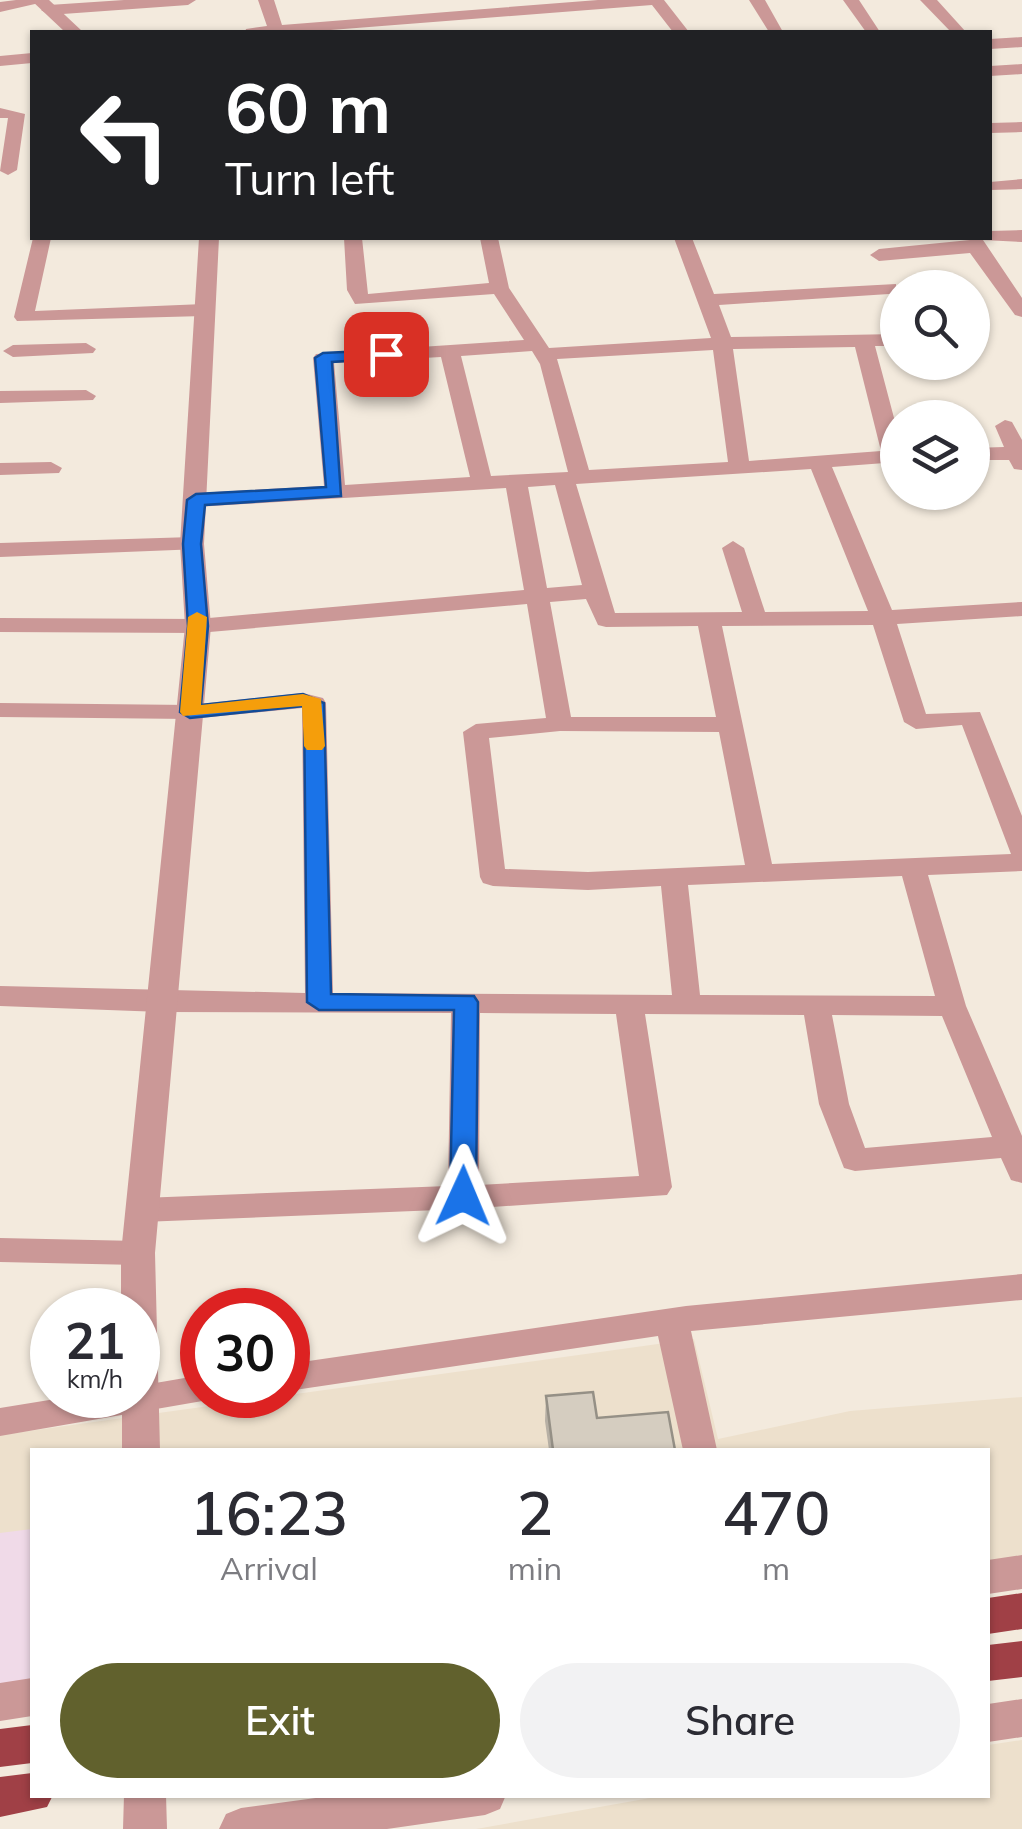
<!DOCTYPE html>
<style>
body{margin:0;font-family:Mulish,sans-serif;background:#f2f2f3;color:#2b2b33;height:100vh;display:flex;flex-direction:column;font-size:38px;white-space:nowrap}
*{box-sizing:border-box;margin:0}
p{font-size:32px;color:#7c7c81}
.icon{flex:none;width:55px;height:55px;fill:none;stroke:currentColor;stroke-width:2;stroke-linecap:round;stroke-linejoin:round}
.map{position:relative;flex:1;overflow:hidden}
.side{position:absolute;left:30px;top:1448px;width:960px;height:350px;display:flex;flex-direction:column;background:#fff;border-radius:0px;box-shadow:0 2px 8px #0004}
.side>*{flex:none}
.banner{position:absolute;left:30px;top:30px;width:962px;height:210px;border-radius:0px;box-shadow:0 2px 8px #0004;background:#202124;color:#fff;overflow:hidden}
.buttons{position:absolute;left:880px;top:270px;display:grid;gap:20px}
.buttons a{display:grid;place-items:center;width:110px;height:110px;border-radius:50%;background:#fff;box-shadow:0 2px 8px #0004;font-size:50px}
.speed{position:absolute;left:30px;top:1288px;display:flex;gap:20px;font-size:50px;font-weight:700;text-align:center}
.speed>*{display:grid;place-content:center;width:130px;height:130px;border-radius:50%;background:#fff;box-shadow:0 2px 8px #0004;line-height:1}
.speed small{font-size:25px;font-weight:400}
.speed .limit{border:15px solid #d22;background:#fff;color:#111}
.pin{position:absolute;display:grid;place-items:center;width:85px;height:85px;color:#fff;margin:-42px;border-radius:20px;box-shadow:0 5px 15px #0006}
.me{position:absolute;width:110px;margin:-55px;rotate:1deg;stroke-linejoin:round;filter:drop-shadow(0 0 8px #0008)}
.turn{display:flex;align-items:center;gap:35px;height:210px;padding:0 30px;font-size:45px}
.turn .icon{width:130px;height:130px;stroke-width:2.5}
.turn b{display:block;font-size:70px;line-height:85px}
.eta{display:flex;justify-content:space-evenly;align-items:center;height:170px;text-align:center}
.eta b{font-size:60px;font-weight:600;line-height:70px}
.action{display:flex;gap:20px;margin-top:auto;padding:20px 30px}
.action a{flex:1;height:115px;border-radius:60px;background:#61612d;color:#fff;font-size:40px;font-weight:600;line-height:115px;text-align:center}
.action a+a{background:#f2f2f3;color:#2b2b33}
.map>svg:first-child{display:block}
</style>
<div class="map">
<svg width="1022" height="1829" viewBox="0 0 1022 1829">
<rect width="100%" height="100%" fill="#f3eadd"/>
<path fill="#ede0cc" d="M694,1339L718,1439L850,1411L1022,1397V1564L988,1569V1450H32V1690L0,1694V1435Z
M1022,1740V1829H476L667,1795H988V1745Z"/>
<path fill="#f0dae8" d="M32,1529V1683L0,1686V1533Z"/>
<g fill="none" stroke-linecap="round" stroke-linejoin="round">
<path fill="#cb9897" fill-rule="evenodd" d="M16,0H47L48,1L0,12V2Z
M124,0H196L188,5L49,15L41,10L49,5Z
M258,0H274L282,25L598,0H664L689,32H673L652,5L305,32H245L246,29L267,26Z
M749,0H765L783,32H769Z
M843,0H859L880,32H866Z
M920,0H937L966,32H951Z
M1022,37V47L990,49V39Z
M32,53V63L0,66V56Z
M1022,64V74L990,76V66Z
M0,108L25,114L17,170L8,175L0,171L8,118H0Z
M1022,122V132L990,133V123Z
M1022,179V189L990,190V182Z
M1022,230V242L983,240L1022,298V317L1015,315L970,253L879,261L870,255L879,249L990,238V231Z
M33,238H51L35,311L204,304L214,310L204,316L17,321L14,317Z
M344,238H362L368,294L489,283L480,238H498L509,288L549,348L711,338L674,238H692L714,294L896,284V292L889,294L719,305L731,337L898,334V346H875L898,433V462L832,467L892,610L1022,602V616L897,624L926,714L980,712L1022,816V871L928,875L966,1006L1022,1136V1183L1011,1180L1001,1158L855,1171L844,1168L819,1104L804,1015L645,1014L672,1187L667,1195L463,1209L142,1222L131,1218L126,1210L131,1202L142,1198L448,1186L451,1013L162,1012L0,1006V986L305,993L302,708L190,719L0,717V703L190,705L303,693L323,698L326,703L333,993L672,995L661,886L588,890L493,886L483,883L480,877L463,732L476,724L546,718L527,604L198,633L0,632V618L198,619L524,590L506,488L196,507L185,500L196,493L324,486L313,358L316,354L524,340L494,294L355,304L347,290ZM855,347L881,451L749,461L733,349ZM713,350L728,462L589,470L557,359ZM532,351L540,364L568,472L491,476L461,356ZM441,357L470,477L345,485L334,363ZM811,469L868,611L765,612L744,548L733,541L722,548L742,612L615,613L576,484ZM555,485L582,585L547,588L528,487ZM586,599L598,625L606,627L698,626L716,717H571L550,602ZM873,625L904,722L916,729L962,725L1011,854L772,864L722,626ZM560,731L719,732L745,865L588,872L505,869L489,738ZM902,876L935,996L700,995L688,885ZM480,1013L616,1014L639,1176L479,1185ZM832,1015L942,1016L992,1137L865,1148L849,1104Z
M86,343L96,349L93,353L13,357L3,351L13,345Z
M86,390L96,396L93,400L0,403V391Z
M1005,420L1012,422L1022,440V470L1014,469L1009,460H972V448L1004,447L995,426Z
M51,462L62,468L59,473L0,475V463Z
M192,537L200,539L203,544L200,549L0,557V543Z
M0,1238L138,1241L149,1244L154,1253L149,1262L138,1265L0,1262Z
M1022,1274V1300L691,1331L717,1450H683L658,1336L288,1391V1364L686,1306Z
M202,1375V1395H216L214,1399L0,1436V1408L80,1395H138V1386Z"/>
<path fill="#cb9897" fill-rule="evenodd" d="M31,0H49L83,32H65Z
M199,238H219L204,544L211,626L155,1253L160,1450H122V1395H138V1310H121V1253L185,626L180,544Z
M1022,1555V1589L988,1594V1560Z
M32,1678V1716L0,1721V1683Z
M1022,1699V1737L988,1742V1704Z
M124,1795H166L167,1829H123Z
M338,1795H506L500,1809L485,1815L387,1829H219L226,1814L241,1808Z"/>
<path fill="#a04046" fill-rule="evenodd" d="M1022,1593V1629L988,1634V1598Z
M1022,1641V1677L988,1681V1645Z
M32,1725V1763L0,1767V1729Z
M32,1773V1795H53L47,1807L0,1817V1777Z"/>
</g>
<path fill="#b7b0a5" d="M546,1396L597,1418L675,1450H549L545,1421Z"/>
<path fill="#d5cdc0" stroke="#959086" stroke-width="2.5" d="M593,1392L597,1418L668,1412L675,1450H553L546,1396Z"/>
<path fill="#1a73e8" stroke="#114b97" stroke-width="2.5" d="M386,350L395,354L392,358L332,362L341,496L205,505L201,544L208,626L201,705L303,694L324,703L331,994L474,996L478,1002L476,1196L472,1203H454L450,1196L454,1010H319L307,1002L304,706L190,718L180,712L188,626L183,544L187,500L196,494L326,487L315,358L323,353Z"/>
<path fill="#f59e0b" d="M197,612L207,617L201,705L303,694L321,699L325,746L322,750H307L304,746L302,706L183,716L180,712L188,617Z"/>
</svg>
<div class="buttons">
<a><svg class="icon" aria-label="search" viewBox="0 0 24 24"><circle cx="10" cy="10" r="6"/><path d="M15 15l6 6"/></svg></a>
<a><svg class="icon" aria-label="layers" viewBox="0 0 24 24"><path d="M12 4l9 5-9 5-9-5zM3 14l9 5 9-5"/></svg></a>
</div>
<div class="speed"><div>21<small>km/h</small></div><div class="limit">30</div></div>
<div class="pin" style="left:386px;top:354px;background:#d93025"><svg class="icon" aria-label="arrive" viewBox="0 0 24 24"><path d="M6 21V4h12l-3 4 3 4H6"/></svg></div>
<svg class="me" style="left:463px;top:1196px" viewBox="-20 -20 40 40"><path d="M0-17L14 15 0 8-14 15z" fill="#1a73e8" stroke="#fff" stroke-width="4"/></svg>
<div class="banner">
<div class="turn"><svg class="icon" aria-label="left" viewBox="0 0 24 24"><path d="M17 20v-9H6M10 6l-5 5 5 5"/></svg><div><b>60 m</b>Turn left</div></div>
</div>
<section class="side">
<div class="eta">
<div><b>16:23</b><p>Arrival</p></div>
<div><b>2</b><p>min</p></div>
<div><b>470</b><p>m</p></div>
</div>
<div class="action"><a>Exit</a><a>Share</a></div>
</section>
</div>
